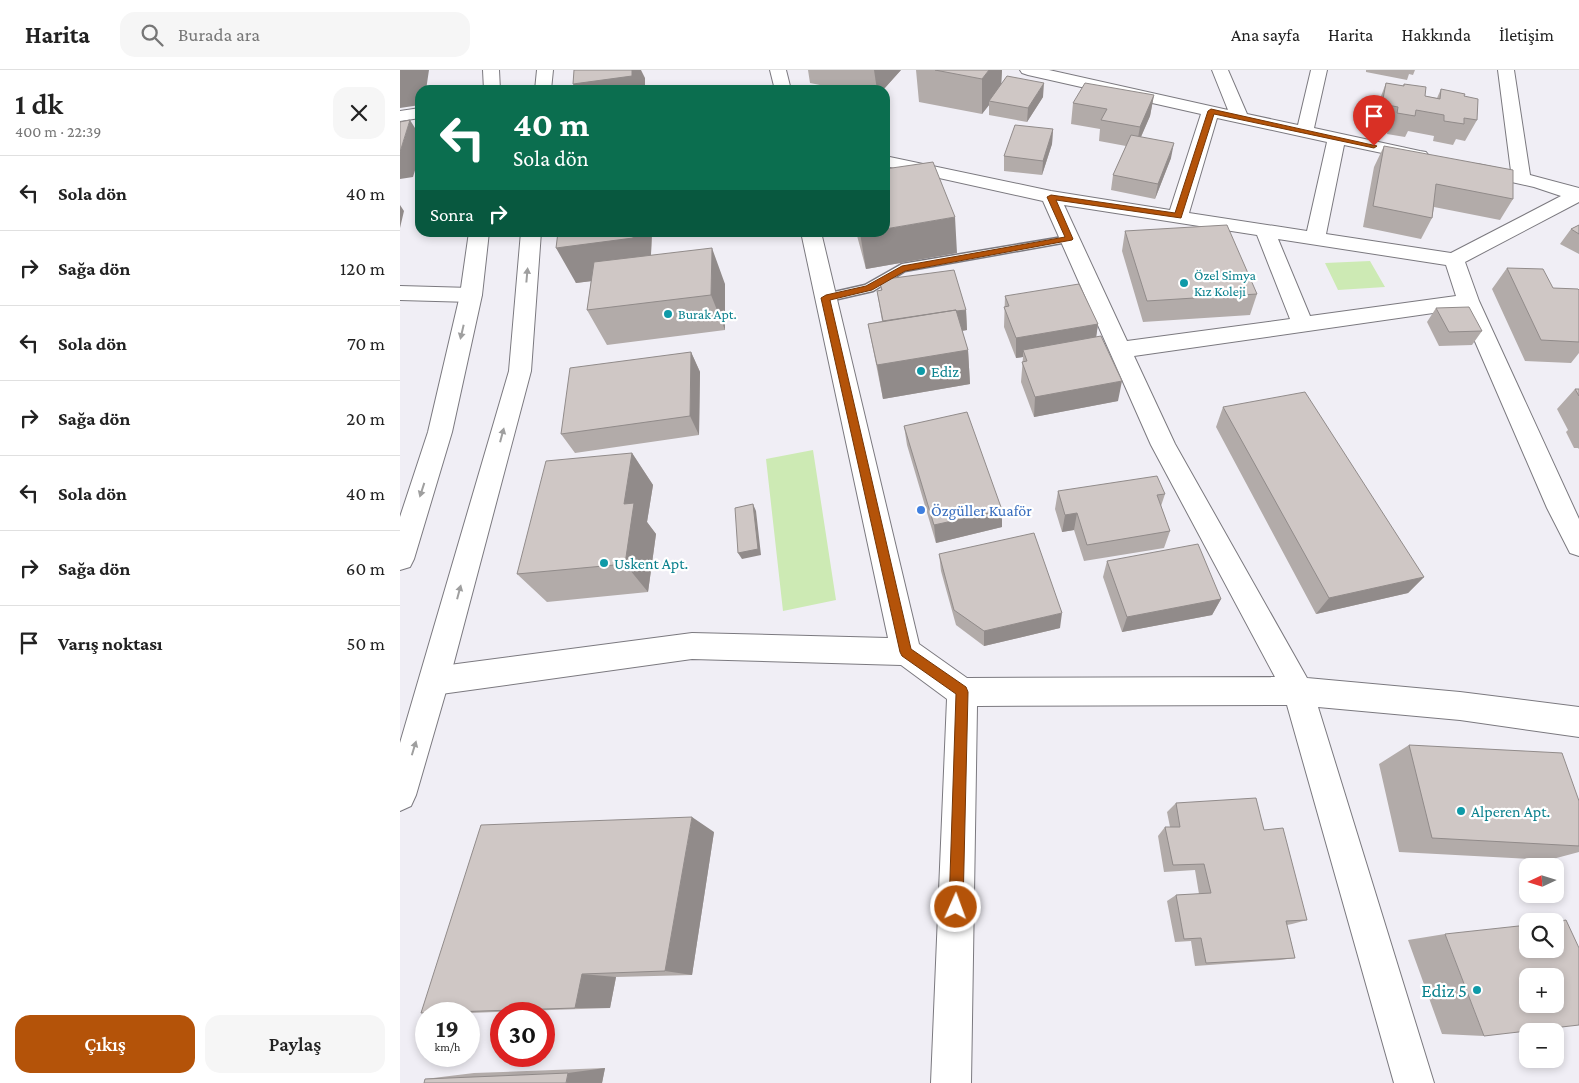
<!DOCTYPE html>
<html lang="tr">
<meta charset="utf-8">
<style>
body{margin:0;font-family:"Crimson Pro",serif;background:#f6f6f6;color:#222;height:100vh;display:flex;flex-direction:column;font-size:19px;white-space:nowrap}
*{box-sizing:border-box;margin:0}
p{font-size:16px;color:#767676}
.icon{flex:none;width:28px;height:28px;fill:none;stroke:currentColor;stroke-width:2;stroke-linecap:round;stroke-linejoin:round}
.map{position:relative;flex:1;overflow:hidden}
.sheet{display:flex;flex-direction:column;background:#fff;width:400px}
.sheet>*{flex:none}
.banner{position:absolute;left:15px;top:15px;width:475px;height:152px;border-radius:15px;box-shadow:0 2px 8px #0003;background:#0b6e4f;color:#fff;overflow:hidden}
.needle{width:32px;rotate:266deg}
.buttons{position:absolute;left:1119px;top:788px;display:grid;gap:10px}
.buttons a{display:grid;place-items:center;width:45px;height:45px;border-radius:10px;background:#fff;box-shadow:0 2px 8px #0003;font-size:25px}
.speed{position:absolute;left:15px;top:932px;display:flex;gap:10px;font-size:25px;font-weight:700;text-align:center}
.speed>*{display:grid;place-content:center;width:65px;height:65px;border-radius:50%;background:#fff;box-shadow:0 2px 8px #0003;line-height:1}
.speed small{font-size:12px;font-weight:400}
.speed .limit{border:8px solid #d22;background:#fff;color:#111}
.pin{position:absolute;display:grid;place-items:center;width:42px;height:42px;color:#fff;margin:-51px -21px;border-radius:50% 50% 50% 0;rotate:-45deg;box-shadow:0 0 5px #0007}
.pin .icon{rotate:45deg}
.me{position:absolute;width:55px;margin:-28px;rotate:2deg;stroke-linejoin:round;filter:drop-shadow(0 0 4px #0008)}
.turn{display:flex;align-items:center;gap:18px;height:105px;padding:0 15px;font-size:22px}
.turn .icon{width:65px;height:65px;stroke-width:2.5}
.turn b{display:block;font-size:35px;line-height:42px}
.then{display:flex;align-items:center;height:48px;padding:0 15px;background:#0003;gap:10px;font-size:19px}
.round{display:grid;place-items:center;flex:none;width:52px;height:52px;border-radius:15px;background:#f6f6f6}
.overview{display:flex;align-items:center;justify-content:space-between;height:85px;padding:0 15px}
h1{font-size:30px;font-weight:600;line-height:38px}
.primary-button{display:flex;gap:10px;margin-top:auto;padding:10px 15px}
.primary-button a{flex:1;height:58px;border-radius:15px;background:#b45309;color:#fff;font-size:20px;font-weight:600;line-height:58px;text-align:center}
.primary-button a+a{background:#f6f6f6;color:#222}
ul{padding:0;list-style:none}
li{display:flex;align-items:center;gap:15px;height:75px;padding:0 15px;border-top:1px solid #e0e0e0}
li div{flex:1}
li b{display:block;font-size:19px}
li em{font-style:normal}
header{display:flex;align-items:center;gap:30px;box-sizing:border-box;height:70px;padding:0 25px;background:#fff;border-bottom:1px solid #e0e0e0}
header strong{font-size:24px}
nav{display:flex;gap:28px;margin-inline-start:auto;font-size:18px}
.search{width:350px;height:45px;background:#f6f6f6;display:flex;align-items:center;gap:12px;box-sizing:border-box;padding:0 18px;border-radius:15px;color:#767676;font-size:19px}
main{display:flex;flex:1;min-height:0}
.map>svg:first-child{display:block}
</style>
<header>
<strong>Harita</strong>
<div class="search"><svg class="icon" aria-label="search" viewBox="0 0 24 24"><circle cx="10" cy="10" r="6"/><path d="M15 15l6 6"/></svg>Burada ara</div>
<nav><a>Ana sayfa</a><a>Harita</a><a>Hakkında</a><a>İletişim</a></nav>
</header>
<main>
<section class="sheet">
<div class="overview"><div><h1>1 dk</h1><p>400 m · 22:39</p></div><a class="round"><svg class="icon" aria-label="close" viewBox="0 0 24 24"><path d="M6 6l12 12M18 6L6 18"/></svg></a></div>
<ul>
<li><svg class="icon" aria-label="left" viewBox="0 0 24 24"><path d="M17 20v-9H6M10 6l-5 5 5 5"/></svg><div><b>Sola dön</b></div><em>40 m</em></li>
<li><svg class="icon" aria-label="right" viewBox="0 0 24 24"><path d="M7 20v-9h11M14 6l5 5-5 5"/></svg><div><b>Sağa dön</b></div><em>120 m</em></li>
<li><svg class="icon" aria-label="left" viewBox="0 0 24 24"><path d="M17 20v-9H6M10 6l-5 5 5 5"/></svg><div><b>Sola dön</b></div><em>70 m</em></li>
<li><svg class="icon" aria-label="right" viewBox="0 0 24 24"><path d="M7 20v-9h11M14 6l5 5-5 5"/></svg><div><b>Sağa dön</b></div><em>20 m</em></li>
<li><svg class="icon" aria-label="left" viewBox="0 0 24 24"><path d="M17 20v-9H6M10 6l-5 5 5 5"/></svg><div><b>Sola dön</b></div><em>40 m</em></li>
<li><svg class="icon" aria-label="right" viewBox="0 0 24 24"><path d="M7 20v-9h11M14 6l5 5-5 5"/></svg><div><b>Sağa dön</b></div><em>60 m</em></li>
<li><svg class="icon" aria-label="arrive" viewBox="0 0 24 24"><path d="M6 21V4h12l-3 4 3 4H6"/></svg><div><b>Varış noktası</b></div><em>50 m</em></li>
</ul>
<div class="primary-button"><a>Çıkış</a><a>Paylaş</a></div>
</section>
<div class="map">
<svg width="1179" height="1013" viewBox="0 0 1179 1013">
<rect width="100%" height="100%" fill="#f0eef5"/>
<path fill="#cdeab4" d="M970,191L985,217L938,220L925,193Z
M413,380L436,530L383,541L366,389Z"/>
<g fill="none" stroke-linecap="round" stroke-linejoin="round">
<defs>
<path id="service" d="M669,166L673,167L674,169L673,171L505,201L473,221L425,232L419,228L421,225L465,215L502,194Z"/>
<path id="minor" d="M370,0H386L391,20H375Z
M620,0H649L828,40L812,0H828L847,44L898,55L911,0H927L914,58L1020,81L1026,82L1029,86L1026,90L1020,91L944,75L926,164L1051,183L1161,126L1134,117L1071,103L1068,99L1071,95L1077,94L1111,101L1098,0H1114L1130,105L1179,118V132L1065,192L1079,231L1179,449V486L1170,483L1147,438L1061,239L734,286L775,374L907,608L1060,622L1179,637V667L1060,650L918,637L1034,1013H994L887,635L577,636L571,1013H531L547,629L501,595L292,589L34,625L23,621L19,611L23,601L34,597L292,563L488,568L401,162H421L519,574L567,608L875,607L751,375L643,131L485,96V86L651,121L770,140L801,44L628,5L622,3ZM817,48L927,72L907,161L789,143ZM664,135L857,165L890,249L727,271ZM878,169L1046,195L1056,226L910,246Z
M20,38V48L0,51V41Z
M0,216L71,218L78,220L82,225L78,230L71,232L0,230Z"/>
<path id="secondary" d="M83,0H99L100,20H84Z
M137,0H153L151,20H135Z
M69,162H89L82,225L52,362L14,489L10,497L0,500V447L28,362L60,225Z
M121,162H141L131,301L49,611L16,725L11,736L0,741V673L109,301Z"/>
</defs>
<use href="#service" stroke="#7b797f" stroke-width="3"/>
<use href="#minor" stroke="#7b797f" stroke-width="2"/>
<use href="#secondary" stroke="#7b797f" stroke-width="2"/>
<use href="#service" fill="#fff" fill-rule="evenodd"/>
<use href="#minor" fill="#fff" fill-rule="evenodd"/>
<use href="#secondary" fill="#fff" fill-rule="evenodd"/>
</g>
<path fill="#b2aba9" d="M408,0H501L483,20H445L410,13Z
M516,0H602L601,14L643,27L627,52L589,45V35L582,44L519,32Z
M966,0H1015L1013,5L1009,4L1007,10L966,2Z
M986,13L1003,16L1004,14L1025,26L1037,28L1041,19L1064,26L1077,50L1065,71L1056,69L1053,75L1033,71L1034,66L1008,61L1005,67L987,64L988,58L973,55L978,34Z
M754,25L750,46L741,67L771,88L755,129L711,120L713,105L726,76L699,71L700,59L671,54L673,33Z
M653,59L652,74L642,105L604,101V86Z
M984,76L1113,129L1100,150L1034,137L1032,148L1021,169L963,157L974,97Z
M1179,155V184L1160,174L1171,159Z
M725,161L857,224L850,245L743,252L722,181Z
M158,162H252L251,185L325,214V260L207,275L187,240L191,211L176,213Z
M456,162H485L557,183L466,199Z
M1107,198L1153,218L1179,220V283L1171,293L1125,291L1092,219Z
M479,210L566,240L567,260L562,261L568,280L570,314L483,329L468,254L482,251L477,221L481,220Z
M605,226L698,254L696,267L718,331L634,347L621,312L623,287L616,288L604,257Z
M1036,238L1082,261L1072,275L1039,276L1027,252Z
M291,282L300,302L299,365L175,383L161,364Z
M1175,319H1179V379L1178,378H1174L1166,362L1168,360L1157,339Z
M823,337L1024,507L1008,523L916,544L816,357Z
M504,356L602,440V457L536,473L507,375Z
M232,383L253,415L247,452L256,464L248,522L147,532L117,504Z
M658,421L765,424L761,436L770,461L764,478L684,491L674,460L662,462L655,439Z
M539,484L660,558L584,576L556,555L541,501Z
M707,491L821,529L812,545L722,562L703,507Z
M1009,675L1179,731V782L1149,790L999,782L979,694Z
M776,733L864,760L907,850L892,854L887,855L895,888L880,890L795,896L791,871L775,872L767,831L776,825L799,824L795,800L764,802L758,766L765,757H770L767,742Z
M314,762L292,905L216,907L210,938L69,943H21Z
M1045,864L1084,966L1042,964L1008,870Z
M205,998L202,1013L25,1009L74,1003Z"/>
<path fill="#918b8a" d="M0,0H29L26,20H20V35L0,38Z
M232,0H241L245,8V20H176L173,14Z
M474,0H501L483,20H477Z
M589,0H602L601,18L589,31V35L582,44V9Z
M644,13L643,27L627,52L628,38Z
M754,25L750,46L736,78L740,57Z
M10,50L20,66V84L13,107L0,109V82Z
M653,59L652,74L642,105L643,91Z
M774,73L771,88L755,129L758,114Z
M0,135L4,141L0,158Z
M555,147L557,183L466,199L460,163L485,162V159Z
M234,162H252L250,204L176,213L156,178Z
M312,178L325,214V260L311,225Z
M566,240L567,260L486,272L483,251Z
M698,254L695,275L623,280V287L616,288V268Z
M568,280L570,314L483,329L477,295Z
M291,282L300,302L299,365L290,346Z
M722,311L718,331L634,347L635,327Z
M232,383L253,415L247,452L256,464L248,522L225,494L224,434Z
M353,434L356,441L361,485L342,489L338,483Z
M602,440V457L536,473L534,455Z
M677,443L674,460L662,462L665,445Z
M1024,507L1008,523L916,544L929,528Z
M821,529L812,545L722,562L727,547Z
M662,543L660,558L584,576V561Z
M292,747L314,762L292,905L265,901Z
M182,904L216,907L210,938H175Z
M205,998L202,1013H166L168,1003Z"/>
<path fill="#cfc7c5" stroke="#918b8a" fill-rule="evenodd" d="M174,0H232V6L173,14Z
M535,0H589L582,9Z
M607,6L644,13L628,38L589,31Z
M685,13L754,25L740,57L701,50L707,39L673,33Z
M986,13L1004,16V14L1026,17L1025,26L1040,29L1041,19L1065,24L1064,26L1078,29L1077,50L1064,48V54L1044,51V45L1016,40L1015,46L997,43L998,37L982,34Z
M10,50L0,82V52Z
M615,55L653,59L643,91L604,86Z
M731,65L774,73L758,114L713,105Z
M984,76L1113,100V129L1036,114L1032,148L973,136Z
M533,92L555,147L485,159V99Z
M827,155L857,224L747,231L725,161Z
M1179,155V164L1171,159Z
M158,162H234L233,168L156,178Z
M312,178L311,225L187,240L194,192Z
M1107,198L1143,199L1153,218L1178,219L1179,220V272L1141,270Z
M554,200L566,240L556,241V240L483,251L477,221L482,220L479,210Z
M679,214L698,254L616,268L604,237L609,236L605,226Z
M1069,237L1082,261L1049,262L1036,238Z
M556,240L568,280L477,295L468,254Z
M701,266L722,311L635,327L622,292L627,291L623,280Z
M291,282L290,346L161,364L170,298Z
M1175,319H1179V326Z
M905,322L1024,507L929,528L823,337Z
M567,342L602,440L534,455L504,356Z
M232,383L224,434L234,433L225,494L117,504L146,391Z
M757,406L765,424L757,425L770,461L687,475L677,443L665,445L658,421Z
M353,434L358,479L338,483L335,438Z
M634,463L662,543L584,561L554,540L539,484Z
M798,474L821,529L727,547L707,491Z
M1009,675L1162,683L1179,731V776L1032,768Z
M856,728L864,760L883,758L907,850L886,851L895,888L806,893L801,868L784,869L776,825L811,823L804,794L773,795L765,757H780L776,733Z
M292,747L265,901L182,904L175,938L21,943L81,755Z
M1166,850L1179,878V955L1084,966L1045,864L1128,855V879H1155V852ZM1128,906H1155V934H1128Z
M168,1003L166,1013H24L25,1009Z"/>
<defs><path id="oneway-solid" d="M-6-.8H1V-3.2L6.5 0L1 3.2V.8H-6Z" transform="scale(1.25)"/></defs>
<g fill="#9f9f9f">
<use href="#oneway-solid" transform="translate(127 205) rotate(-85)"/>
<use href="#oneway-solid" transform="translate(62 262) rotate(103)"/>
<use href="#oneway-solid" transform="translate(102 365) rotate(-75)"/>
<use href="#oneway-solid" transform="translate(22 420) rotate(108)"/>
<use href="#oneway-solid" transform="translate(59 522) rotate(-75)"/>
<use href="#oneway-solid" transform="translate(14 678) rotate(-73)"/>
</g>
<path fill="#b45309" stroke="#753606" d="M811,39L977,76L974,78L814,44L781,148L656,130L673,169L672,170L505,201L472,220L430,230L511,579L566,617L568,622L563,837L561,842L556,844L551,842L549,837L556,624L502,586L500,582L421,228L426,225L466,216L502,196L665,167L647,127L651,125L775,143L808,41Z"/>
<g fill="#0f9aa8" stroke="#fff" stroke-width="2">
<circle cx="784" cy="213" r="5"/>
<circle cx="268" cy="244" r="5"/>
<circle cx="521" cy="301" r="5"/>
<circle cx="204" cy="493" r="5"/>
<circle cx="1061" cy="741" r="5"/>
<circle cx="1077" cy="920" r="5"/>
</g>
<circle fill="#3f7fe0" stroke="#fff" stroke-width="2" cx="521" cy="440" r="5"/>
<g text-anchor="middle" stroke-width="4.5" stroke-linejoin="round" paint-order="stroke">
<g font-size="14" fill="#0d838f" stroke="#fff" text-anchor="start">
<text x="794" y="210">Özel Simya<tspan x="794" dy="16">Kız Koleji</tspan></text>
<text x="278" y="249">Burak Apt.</text>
</g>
<g font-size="16" fill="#0d838f" stroke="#fff" text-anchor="start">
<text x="531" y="307">Ediz</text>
<text x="214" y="499">Uskent Apt.</text>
<text x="1071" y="747">Alperen Apt.</text>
</g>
<g font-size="16" fill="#366cbe" stroke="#fff" text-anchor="start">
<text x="531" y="446">Özgüller Kuaför</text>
</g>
<g font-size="19" fill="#0d838f" stroke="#fff" text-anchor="end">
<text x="1067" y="927">Ediz 5</text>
</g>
</g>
</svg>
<div class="buttons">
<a><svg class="needle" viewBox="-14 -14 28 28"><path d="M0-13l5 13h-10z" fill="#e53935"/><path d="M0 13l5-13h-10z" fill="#767676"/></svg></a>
<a><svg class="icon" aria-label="search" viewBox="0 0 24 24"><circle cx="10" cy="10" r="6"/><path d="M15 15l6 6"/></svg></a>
<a>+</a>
<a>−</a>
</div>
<div class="speed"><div>19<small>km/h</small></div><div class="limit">30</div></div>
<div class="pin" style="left:974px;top:76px;background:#d93025"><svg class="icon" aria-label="arrive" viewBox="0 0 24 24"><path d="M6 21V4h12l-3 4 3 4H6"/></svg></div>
<svg class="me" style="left:556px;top:837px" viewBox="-20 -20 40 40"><circle r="17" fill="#b45309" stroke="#fff" stroke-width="3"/><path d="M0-11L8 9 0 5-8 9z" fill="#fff"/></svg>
<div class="banner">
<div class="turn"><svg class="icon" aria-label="left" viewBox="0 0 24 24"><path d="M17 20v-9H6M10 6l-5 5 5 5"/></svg><div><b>40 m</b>Sola dön</div></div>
<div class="then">Sonra<svg class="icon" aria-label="right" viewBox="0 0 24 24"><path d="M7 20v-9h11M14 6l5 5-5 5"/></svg></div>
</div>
</div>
</main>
